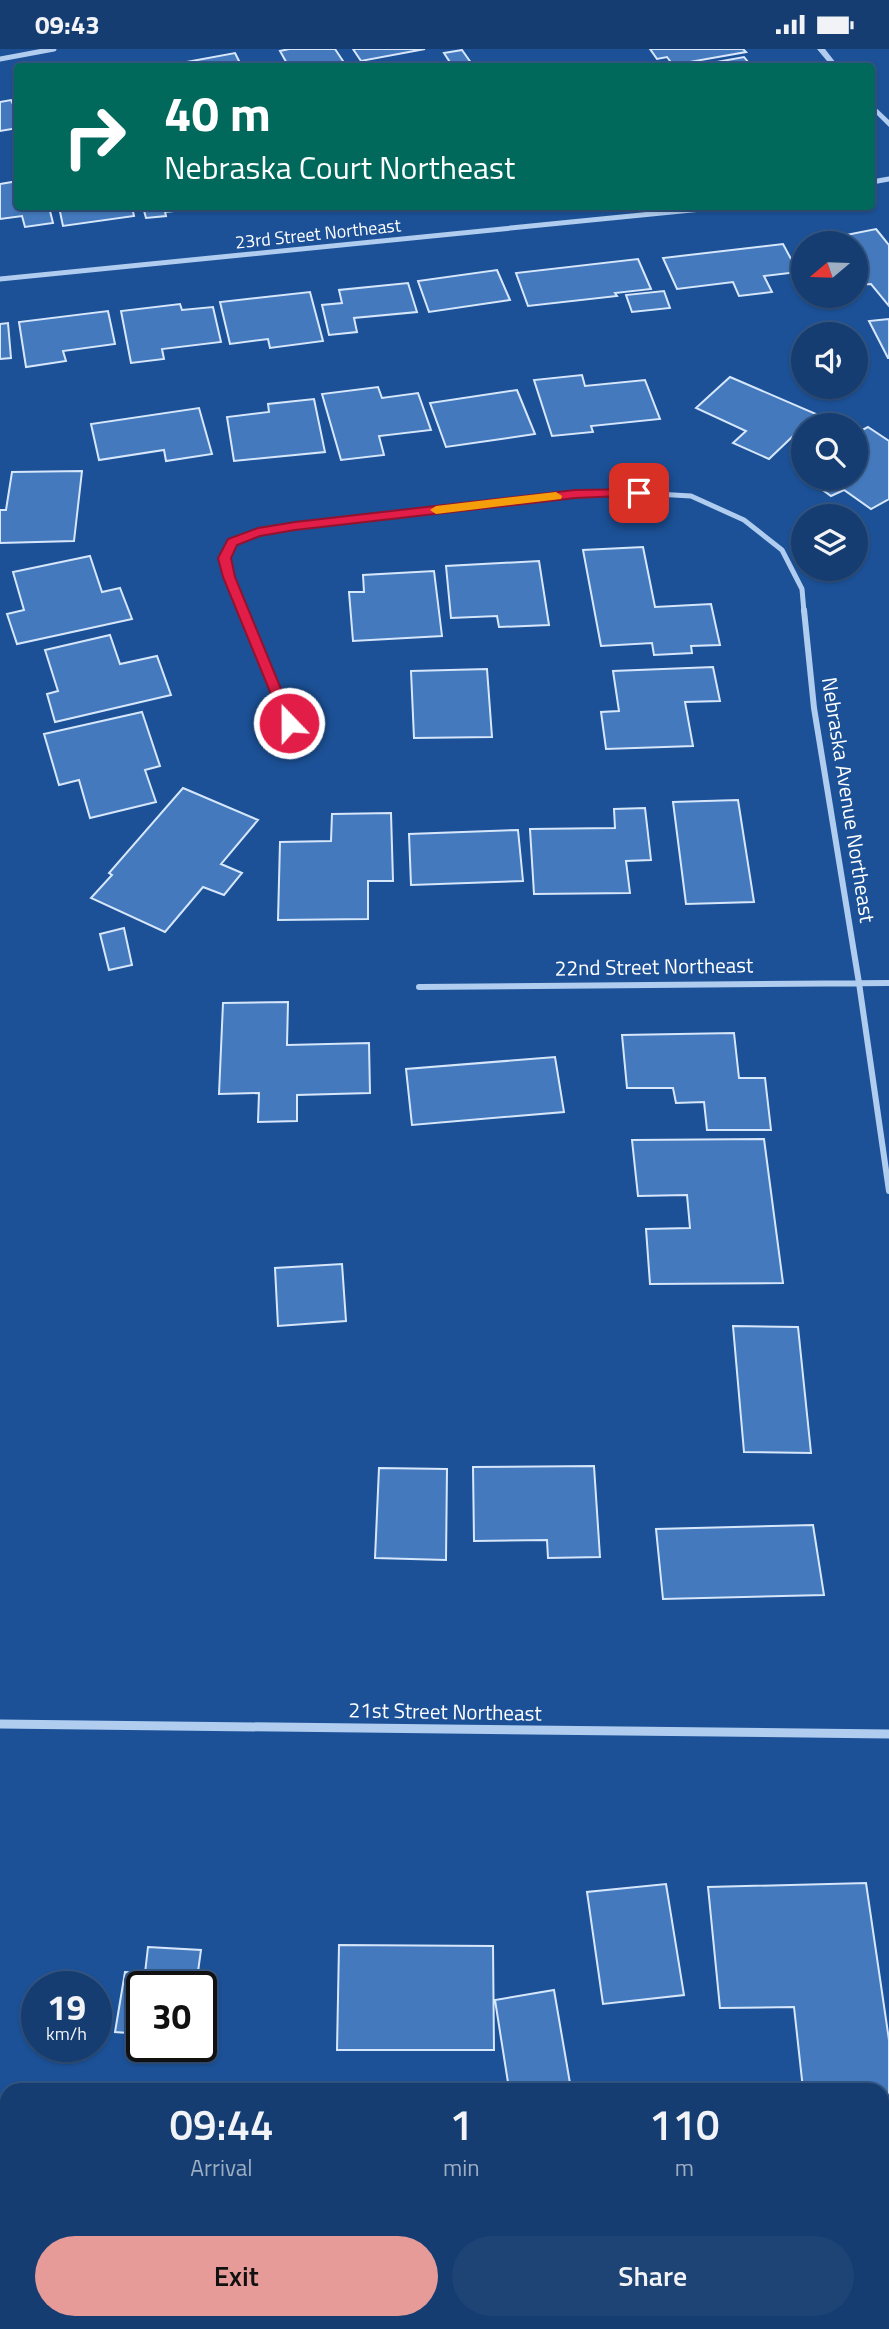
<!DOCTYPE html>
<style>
body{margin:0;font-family:"Titillium Web",sans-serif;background:#1e4476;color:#f1f3f6;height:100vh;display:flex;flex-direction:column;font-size:26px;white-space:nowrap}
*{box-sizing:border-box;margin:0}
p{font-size:23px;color:#9daec3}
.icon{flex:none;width:38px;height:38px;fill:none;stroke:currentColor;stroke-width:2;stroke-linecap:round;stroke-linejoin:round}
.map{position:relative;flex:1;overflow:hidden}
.side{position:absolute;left:0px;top:2034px;width:889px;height:247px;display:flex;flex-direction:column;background:#153d71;border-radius:21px 21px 0 0;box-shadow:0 2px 5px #0004,0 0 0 2px #345684}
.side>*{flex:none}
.hud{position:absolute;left:14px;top:14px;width:861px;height:147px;border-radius:7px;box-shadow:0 2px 5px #0004,0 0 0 2px #345684;background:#00695c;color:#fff;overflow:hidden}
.needle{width:46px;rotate:251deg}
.fabs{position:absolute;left:791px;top:182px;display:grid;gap:14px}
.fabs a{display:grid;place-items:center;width:77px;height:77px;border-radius:50%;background:#153d71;box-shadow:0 2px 5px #0004,0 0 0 2px #345684;font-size:35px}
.speed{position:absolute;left:21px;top:1922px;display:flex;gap:14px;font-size:35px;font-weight:700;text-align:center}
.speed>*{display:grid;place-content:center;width:91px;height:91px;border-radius:50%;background:#153d71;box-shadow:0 2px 5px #0004,0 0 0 2px #345684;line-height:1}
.speed small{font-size:18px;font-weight:400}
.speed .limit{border:4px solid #111;border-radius:10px;background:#fff;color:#111}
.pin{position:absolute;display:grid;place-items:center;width:60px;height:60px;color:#fff;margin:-30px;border-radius:14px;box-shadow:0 4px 10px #0006}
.me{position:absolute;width:77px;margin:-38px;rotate:338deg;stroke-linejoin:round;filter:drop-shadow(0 0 5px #0008)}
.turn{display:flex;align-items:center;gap:24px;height:147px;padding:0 35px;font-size:32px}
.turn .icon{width:91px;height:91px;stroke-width:2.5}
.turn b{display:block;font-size:49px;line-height:60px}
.eta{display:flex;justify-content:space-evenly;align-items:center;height:119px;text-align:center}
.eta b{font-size:42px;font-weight:600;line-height:49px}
.cta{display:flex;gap:14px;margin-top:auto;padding:14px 35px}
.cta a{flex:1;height:80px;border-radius:42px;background:#e69b98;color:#111;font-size:28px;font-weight:600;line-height:80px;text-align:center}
.cta a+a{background:#1e4476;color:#f1f3f6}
.status{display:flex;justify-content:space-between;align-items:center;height:49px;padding:0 35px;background:#153d71;direction:ltr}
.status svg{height:19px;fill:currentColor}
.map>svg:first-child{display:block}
</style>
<div class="status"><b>09:43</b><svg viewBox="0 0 49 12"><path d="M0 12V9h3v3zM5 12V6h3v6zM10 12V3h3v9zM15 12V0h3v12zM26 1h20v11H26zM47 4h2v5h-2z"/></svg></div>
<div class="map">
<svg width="889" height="2280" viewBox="0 0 889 2280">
<rect width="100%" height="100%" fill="#1c5197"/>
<path fill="#306bb4" d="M0,2199H7V2273H183L182,2280H0Z"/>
<path fill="#447abd" stroke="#d7e7fb" stroke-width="2" d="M289,0H335L345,15L289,18L280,2Z
M353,0H425L361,12Z
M650,0H743L746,3L673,16L667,8L657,10Z
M462,1L474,18H453L444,4Z
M235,4L242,18H183L181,14Z
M744,8L752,18L700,16Z
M11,51L18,66V79L0,82V53Z
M18,132V158H49L53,174L25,178L22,167L0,170V135Z
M59,158H132L134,167L63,177Z
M143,158H211L165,163L166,167L146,169Z
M220,158H272L220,162Z
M876,180L889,196V257L871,235L856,236V194H806Z
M783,195L798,223L764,227L772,243L739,247L733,233L677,240L663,209Z
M638,210L651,240L615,244L617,247L528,257L516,224Z
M497,221L510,251L429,263L418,232Z
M408,234L417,263L354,269L357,283L329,286L322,256L342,254L339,241Z
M664,242L670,259L632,263L626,246Z
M310,243L323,292L270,299L268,290L230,295L220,253Z
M180,255L182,261L213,258L221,293L162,300L164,310L131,314L121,262Z
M108,262L115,295L63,302L66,312L26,318L19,273Z
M889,270V309H888L869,272Z
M8,274L11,309L0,310V275Z
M582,326L585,337L645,331L660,370L591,377L593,383L552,387L534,331Z
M730,328L816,365L769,410L733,394L746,382L696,359Z
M378,338L382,349L418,344L431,381L379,387L384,406L341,411L322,345Z
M517,341L535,385L446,398L430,354Z
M314,350L325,403L234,412L227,368L269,363L268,355Z
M199,359L212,405L166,412L164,401L99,411L91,375Z
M868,378L889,392V450L871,460L844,441L831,447L806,429H856V384Z
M82,422L74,492L0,494V461H6L12,423Z
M643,498L655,558L711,555L720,596L691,597L692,604L654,606L652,594L601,597L583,501Z
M90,507L102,543L120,539L132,570L17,595L7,565L24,561L13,523Z
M539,512L549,576L499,578L497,567L451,569L446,517Z
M434,522L442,587L353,592L349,543H364L363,526Z
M110,586L120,615L157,607L171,646L55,673L47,645L58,642L45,601Z
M713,618L720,652L685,653L693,697L606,700L601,663L619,662L613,622Z
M487,620L492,688L414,689L411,622Z
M142,663L160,717L145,721L156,753L90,769L79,731L59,736L44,685Z
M183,739L258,771L221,815L242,824L224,846L203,838L165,883L91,849L112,826L109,824Z
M738,751L754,853L686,855L673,753Z
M645,759L651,811L626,812L630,844L534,845L530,780L615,779L614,760Z
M391,764L393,832H368V870L278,871L280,793L331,792L332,765Z
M518,781L523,832L411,836L409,785Z
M124,879L132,916L109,921L100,885Z
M288,953L287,996L369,994L370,1044L297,1046V1072L258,1073L259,1044L219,1045L223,954Z
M734,984L739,1029H765L771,1081H707L704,1053L676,1054L673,1039H627L622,986Z
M555,1008L564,1063L412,1076L406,1020Z
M764,1090L783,1234L650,1235L646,1180L690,1179L687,1146L638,1147L632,1091Z
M342,1215L346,1272L278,1277L275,1219Z
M733,1277L798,1278L811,1404L744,1403Z
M594,1417L600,1508L548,1509L547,1491L474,1492L473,1418Z
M379,1419L447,1420L446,1511L375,1509Z
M813,1476L824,1546L663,1550L656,1480Z
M866,1834L889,1991V2054H882V2040H803L794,1958L720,1959L708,1838Z
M666,1835L684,1946L603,1955L587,1843Z
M339,1896L493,1897L494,2001H337Z
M148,1898L201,1901L196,1937H142V1985L115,1983L125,1923L145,1924Z
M554,1941L571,2040H509L495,1951Z"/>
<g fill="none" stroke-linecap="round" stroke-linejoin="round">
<path stroke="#b0cdf0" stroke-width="5" d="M0,10L54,0
M872,133L889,130
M0,230L722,158
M243,563L224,509L233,493L258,483L575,445L639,444L691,447L744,471L782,501L802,540L804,563"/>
<path stroke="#b0cdf0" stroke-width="6" d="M242,561L289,674
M804,561L814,659L859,934L889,1142
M419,938L889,934"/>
<path stroke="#b0cdf0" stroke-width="9" d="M0,1675L889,1685"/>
<path fill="#b0cdf0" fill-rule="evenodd" d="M817,0H825L839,18H832Z
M872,55L889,71V78L872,61Z"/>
</g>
<path fill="#e11d48" stroke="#92132f" stroke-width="2" d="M639,440L644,441V446L575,449L295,481L260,487L237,496L231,509L235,528L295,674L293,677H284L223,528L218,509L228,490L258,479L295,473L575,441Z"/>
<path fill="#f59e0b" d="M556,443L562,447L561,450L436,465L430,461L436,457Z"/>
<g text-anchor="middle" stroke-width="5" stroke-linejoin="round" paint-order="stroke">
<g font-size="18" fill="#fff" stroke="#1c5197">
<text transform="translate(318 185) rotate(-6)" y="6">23rd Street Northeast</text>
</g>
<g font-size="21" fill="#fff" stroke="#1c5197">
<text transform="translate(848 751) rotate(81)" y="7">Nebraska Avenue Northeast</text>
<text transform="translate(654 918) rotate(-1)" y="7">22nd Street Northeast</text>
<text transform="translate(445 1663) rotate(1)" y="7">21st Street Northeast</text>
</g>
</g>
</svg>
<div class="fabs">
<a><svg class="needle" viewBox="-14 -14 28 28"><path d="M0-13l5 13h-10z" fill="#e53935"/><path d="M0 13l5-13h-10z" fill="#9daec3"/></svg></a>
<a><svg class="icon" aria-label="sound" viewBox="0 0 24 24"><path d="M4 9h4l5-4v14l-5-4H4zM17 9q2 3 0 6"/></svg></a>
<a><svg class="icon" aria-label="search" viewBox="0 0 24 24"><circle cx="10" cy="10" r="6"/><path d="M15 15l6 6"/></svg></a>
<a><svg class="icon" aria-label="layers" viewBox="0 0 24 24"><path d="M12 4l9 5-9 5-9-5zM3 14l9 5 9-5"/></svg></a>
</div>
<div class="speed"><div>19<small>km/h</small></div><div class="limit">30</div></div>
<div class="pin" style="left:639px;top:444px;background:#d93025"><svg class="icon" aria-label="arrive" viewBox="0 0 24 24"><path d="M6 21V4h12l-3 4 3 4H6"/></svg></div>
<svg class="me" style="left:289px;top:674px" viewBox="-20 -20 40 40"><circle r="17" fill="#e11d48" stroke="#fff" stroke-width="3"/><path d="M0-11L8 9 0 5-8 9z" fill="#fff"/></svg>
<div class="hud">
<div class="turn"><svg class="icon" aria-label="right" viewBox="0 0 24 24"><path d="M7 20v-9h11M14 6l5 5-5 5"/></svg><div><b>40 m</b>Nebraska Court Northeast</div></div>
</div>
<section class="side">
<div class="eta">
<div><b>09:44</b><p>Arrival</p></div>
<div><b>1</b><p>min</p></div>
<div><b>110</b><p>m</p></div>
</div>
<div class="cta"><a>Exit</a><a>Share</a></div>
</section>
</div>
